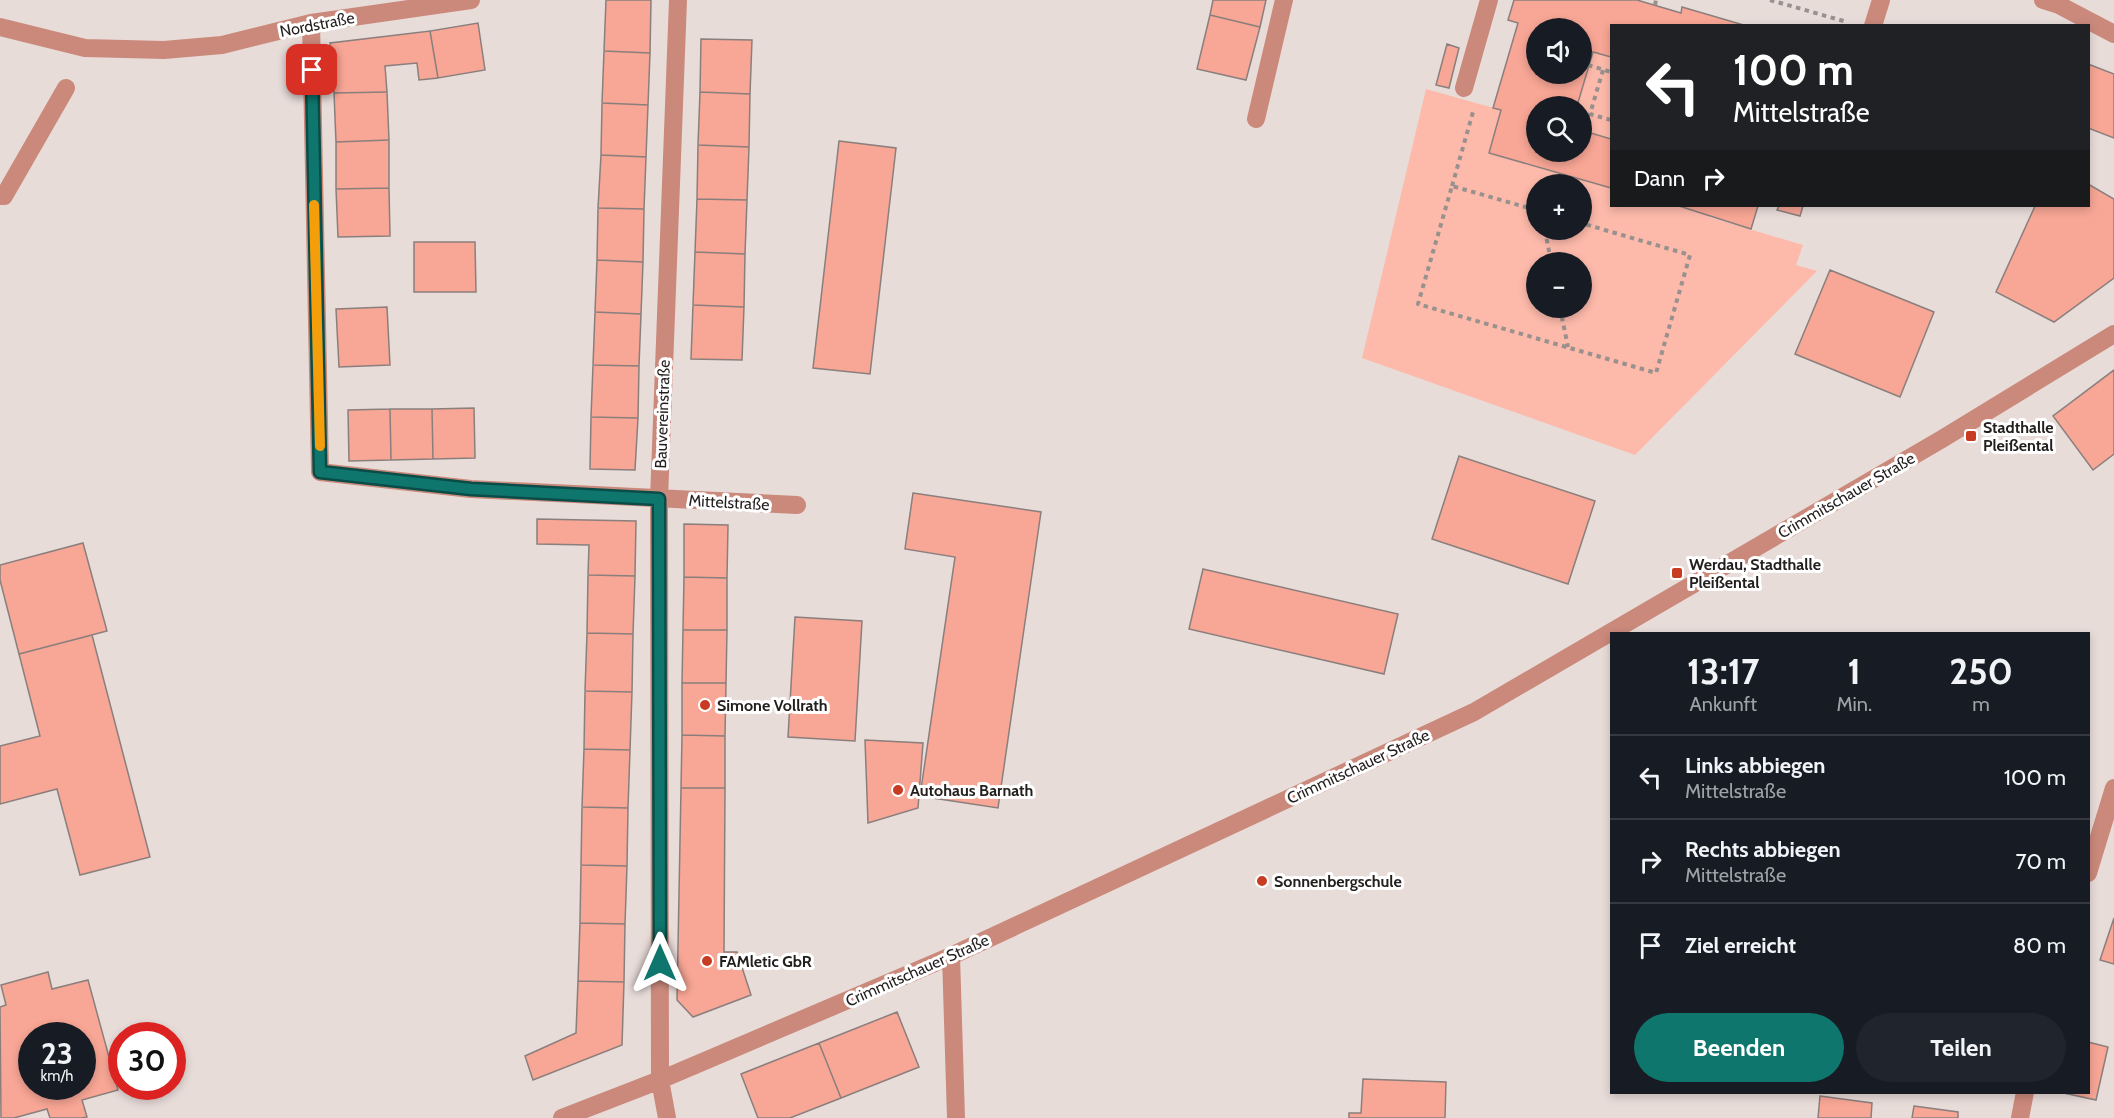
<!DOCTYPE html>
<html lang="de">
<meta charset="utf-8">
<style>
body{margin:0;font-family:Cabin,sans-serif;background:#20242c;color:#f1f3f6;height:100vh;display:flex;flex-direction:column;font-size:22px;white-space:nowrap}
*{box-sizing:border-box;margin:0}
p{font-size:20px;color:#9ea1a6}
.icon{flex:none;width:33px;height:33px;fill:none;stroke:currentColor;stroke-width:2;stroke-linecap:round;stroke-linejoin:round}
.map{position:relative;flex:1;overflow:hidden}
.panel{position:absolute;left:1610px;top:632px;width:480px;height:462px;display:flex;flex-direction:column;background:#171b24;border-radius:0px;box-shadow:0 3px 9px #0003}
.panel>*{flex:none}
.top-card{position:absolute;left:1610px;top:24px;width:480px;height:183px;border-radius:0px;box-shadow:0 3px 9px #0003;background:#202124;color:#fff;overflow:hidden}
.buttons{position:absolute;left:1526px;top:18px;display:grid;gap:12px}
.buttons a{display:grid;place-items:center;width:66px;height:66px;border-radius:50%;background:#171b24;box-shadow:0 3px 9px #0003;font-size:30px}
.speed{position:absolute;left:18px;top:1022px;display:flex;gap:12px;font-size:30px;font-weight:700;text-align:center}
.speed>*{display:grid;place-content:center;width:78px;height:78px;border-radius:50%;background:#171b24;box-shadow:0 3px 9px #0003;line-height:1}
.speed small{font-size:15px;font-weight:400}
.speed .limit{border:9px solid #d22;background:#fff;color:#111}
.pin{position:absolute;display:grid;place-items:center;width:51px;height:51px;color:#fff;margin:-26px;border-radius:12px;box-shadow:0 3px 9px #0006}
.me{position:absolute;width:66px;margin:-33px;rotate:0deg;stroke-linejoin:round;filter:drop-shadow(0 0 4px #0008)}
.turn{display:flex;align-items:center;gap:21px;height:126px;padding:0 24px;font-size:27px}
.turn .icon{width:78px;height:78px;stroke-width:2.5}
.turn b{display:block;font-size:42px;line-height:51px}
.then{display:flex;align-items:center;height:57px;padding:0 24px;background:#0003;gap:12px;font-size:22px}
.eta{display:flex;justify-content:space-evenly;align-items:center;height:102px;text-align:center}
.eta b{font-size:36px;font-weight:700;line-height:42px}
.button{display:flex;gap:12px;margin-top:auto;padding:12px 24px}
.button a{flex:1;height:69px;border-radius:36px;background:#0f766e;color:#fff;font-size:24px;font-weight:700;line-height:69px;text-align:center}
.button a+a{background:#20242c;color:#f1f3f6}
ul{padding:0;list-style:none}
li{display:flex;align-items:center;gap:18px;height:84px;padding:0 24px;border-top:2px solid #363941}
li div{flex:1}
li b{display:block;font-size:22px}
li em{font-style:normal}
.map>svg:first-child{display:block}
</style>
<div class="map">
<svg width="2114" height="1118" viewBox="0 0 2114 1118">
<rect width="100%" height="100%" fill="#e8dcd9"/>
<path fill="#fdbaab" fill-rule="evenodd" d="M1593,52L1611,57V139L1581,130V106H1577Z
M1426,89L1501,110L1489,153L1611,188V206H1679L1709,214V217L1803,245L1796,265L1817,271L1635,455L1362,358ZM1536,184H1581V230H1536ZM1536,262H1581V308H1536Z"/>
<path fill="#f8a695" stroke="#8a7f7d" stroke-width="1.5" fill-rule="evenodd" d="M606,0H651L650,53L604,51Z
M1213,0H1266L1260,27L1210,15Z
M1514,0H1637L1681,13L1682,7L1747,26H1611V57L1593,52L1577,106H1536V152H1581V130L1611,139V188L1489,153L1501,110L1493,108L1518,23L1508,20ZM1536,28H1581V74H1536Z
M1210,15L1260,27L1246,80L1197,69Z
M478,23L485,70L438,78L430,31Z
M430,31L438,78L419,80L417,63L385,66L387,92L334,93L330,43Z
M701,39L752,40L750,94L700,92Z
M1447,44L1459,48L1449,88L1436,85Z
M604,51L650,53L648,105L602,103Z
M2088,64L2114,74V138L2088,128Z
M387,92L389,140L336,142L334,93Z
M700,92L750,94L749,147L698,145Z
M602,103L648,105L646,157L601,155Z
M389,140V188L336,189V142Z
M839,141L896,148L870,374L813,368Z
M698,145L749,147L747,200L697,199Z
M601,155L646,157L644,209L598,208Z
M2088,184L2114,199V278L2054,322L1996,292L2035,206H2088Z
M389,188L390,236L338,237L336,189Z
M697,199L747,200L745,254L695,252Z
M1679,206H1758L1751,229Z
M1779,206H1803L1800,216L1777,210Z
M598,208L644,209L643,262L597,260Z
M414,242H475L476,292H414Z
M695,252L745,254L744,307L693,305Z
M597,260L643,262L641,314L595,312Z
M1830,270L1934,312L1900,397L1795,354Z
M693,305L744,307L742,360L691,359Z
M387,307L390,365L339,367L336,309Z
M595,312L641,314L639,366L593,365Z
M593,365L639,366L638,418L591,417Z
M2114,370V454L2093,470L2053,416Z
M474,408L475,458L433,459L432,409Z
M390,409L391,460L349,461L348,410Z
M390,409H432L433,459L391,460Z
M591,417L638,418L635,470L590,469Z
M1459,456L1595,501L1568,584L1432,539Z
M913,493L1041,512L998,808L920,796L955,557L905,549Z
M537,519L636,521L635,576L588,575L589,545L537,544Z
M684,524L728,525L727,578L684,577Z
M83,543L107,631L19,654L0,580V565Z
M1203,569L1398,614L1384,674L1189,629Z
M588,575L635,576L633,634L587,633Z
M684,577L727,578V630H683Z
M795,617L862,621L855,741L788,737Z
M683,630H727L726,683H682Z
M587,633L633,634L632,692L585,691Z
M92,635L150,857L80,875L57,789L0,804V746L40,736L19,654Z
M682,683H726L725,736L682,735Z
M585,691L632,692L630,750L584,749Z
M682,735L725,736V788H681Z
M865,740L923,743L918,808L868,823Z
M584,749L630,750L628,808L582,807Z
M681,788H725L724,952H737L751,995L693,1017L677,1000Z
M582,807L628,808L627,866L581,865Z
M581,865L627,866L625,924L580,923Z
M2114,918V964L2100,960Z
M580,923L625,924L624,982L578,981Z
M48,972L52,989L88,980L118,1090L82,1100L87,1117L82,1118H50L47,1109L14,1118H1L0,1007L6,1005L1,985ZM32,1035H82V1086H32Z
M578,981L624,982L622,1045L533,1080L525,1056L576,1033Z
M897,1012L919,1067L841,1098L819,1043Z
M2088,1042L2108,1047L2096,1100L2059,1092H2088Z
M819,1043L841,1098L790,1118H758L741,1074Z
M1363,1079L1446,1082L1445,1118H1349V1113H1361Z
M1820,1096L1872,1103L1871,1118H1818Z
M1914,1106L1958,1112V1118H1912Z"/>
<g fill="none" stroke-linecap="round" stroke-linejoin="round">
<path stroke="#99918e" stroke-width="4" stroke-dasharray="4.5 4.5" stroke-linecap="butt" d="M1770,0L1847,22
M1655,5L1656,0
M1588,65L1611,72
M1603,70L1590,114L1611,120
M1452,186L1473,112
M1536,210L1452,186L1418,304L1656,373L1690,255L1581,223
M1545,230L1551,262
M1560,308L1568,347"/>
<path stroke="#ca897b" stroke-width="18" d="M2043,0L2059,5L2114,34
M311,23L320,472L471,489L797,505
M1873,26L1881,0
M0,27L85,48L164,50L222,45L311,23L471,0
M1464,88L1489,0
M1256,119L1284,0
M0,196H4L66,88
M2088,873L2114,788
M951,956L956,1118
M562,1118L660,1080L951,956L1474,712L1942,439L2114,334
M667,1118L660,1080L659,499L678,0
M2020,1118L2025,1092"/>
</g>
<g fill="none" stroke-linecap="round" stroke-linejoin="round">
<defs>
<path id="route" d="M312,70L320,472L471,489L659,499L660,963"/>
</defs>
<use href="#route" stroke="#0a4d48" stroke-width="15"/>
<use href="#route" stroke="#0f766e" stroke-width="10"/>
<path stroke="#f59e0b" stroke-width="10" d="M314,205L320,446"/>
</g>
<g fill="#c73c23" stroke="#fff" stroke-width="2">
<rect x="1965" y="430" width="12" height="12" rx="3"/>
<rect x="1671" y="567" width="12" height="12" rx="3"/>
<circle cx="705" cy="705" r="6"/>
<circle cx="898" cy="790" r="6"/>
<circle cx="1262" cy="881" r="6"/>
<circle cx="707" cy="961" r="6"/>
</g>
<g text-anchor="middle" stroke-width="6" stroke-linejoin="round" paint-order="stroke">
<g font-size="16" fill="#231f1e" stroke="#fff">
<text transform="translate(317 24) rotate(-11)" y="6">Nordstraße</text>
<text transform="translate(662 414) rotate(-88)" y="6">Bauvereinstraße</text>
<text transform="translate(1846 495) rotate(-30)" y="6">Crimmitschauer Straße</text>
<text transform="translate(729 502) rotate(3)" y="6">Mittelstraße</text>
<text transform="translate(1358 766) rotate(-25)" y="6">Crimmitschauer Straße</text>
<text transform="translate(917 970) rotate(-24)" y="6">Crimmitschauer Straße</text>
</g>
<g font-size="16" font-weight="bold" fill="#231f1e" stroke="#fff" text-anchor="start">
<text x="1983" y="433">Stadthalle<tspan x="1983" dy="18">Pleißental</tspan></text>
<text x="1689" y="570">Werdau, Stadthalle<tspan x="1689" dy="18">Pleißental</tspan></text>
<text x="717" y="711">Simone Vollrath</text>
<text x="910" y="796">Autohaus Barnath</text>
<text x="1274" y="887">Sonnenbergschule</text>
<text x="719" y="967">FAMletic GbR</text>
</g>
</g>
</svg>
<div class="buttons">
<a><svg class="icon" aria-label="sound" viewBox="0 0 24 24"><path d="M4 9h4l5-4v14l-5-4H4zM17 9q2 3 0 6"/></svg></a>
<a><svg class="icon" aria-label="search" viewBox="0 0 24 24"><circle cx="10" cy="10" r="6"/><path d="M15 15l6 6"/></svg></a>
<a>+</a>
<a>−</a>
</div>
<div class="speed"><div>23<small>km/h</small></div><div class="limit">30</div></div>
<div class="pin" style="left:312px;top:70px;background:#d93025"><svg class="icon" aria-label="arrive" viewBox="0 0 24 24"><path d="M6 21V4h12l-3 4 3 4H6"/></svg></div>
<svg class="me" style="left:660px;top:963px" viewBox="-20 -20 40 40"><path d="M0-17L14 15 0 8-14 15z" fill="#0f766e" stroke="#fff" stroke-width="4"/></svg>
<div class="top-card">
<div class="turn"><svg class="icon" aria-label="left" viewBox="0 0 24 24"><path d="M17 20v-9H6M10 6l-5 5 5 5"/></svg><div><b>100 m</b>Mittelstraße</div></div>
<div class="then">Dann<svg class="icon" aria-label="right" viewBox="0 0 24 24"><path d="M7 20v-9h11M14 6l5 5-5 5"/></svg></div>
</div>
<section class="panel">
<div class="eta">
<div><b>13:17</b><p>Ankunft</p></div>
<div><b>1</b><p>Min.</p></div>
<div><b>250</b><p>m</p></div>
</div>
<ul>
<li><svg class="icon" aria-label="left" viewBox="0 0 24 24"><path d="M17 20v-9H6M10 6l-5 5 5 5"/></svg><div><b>Links abbiegen</b><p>Mittelstraße</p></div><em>100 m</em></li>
<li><svg class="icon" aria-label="right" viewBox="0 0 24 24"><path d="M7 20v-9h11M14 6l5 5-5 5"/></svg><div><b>Rechts abbiegen</b><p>Mittelstraße</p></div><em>70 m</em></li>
<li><svg class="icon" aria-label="arrive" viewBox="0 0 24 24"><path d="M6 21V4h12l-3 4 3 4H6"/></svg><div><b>Ziel erreicht</b></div><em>80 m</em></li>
</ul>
<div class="button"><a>Beenden</a><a>Teilen</a></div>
</section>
</div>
